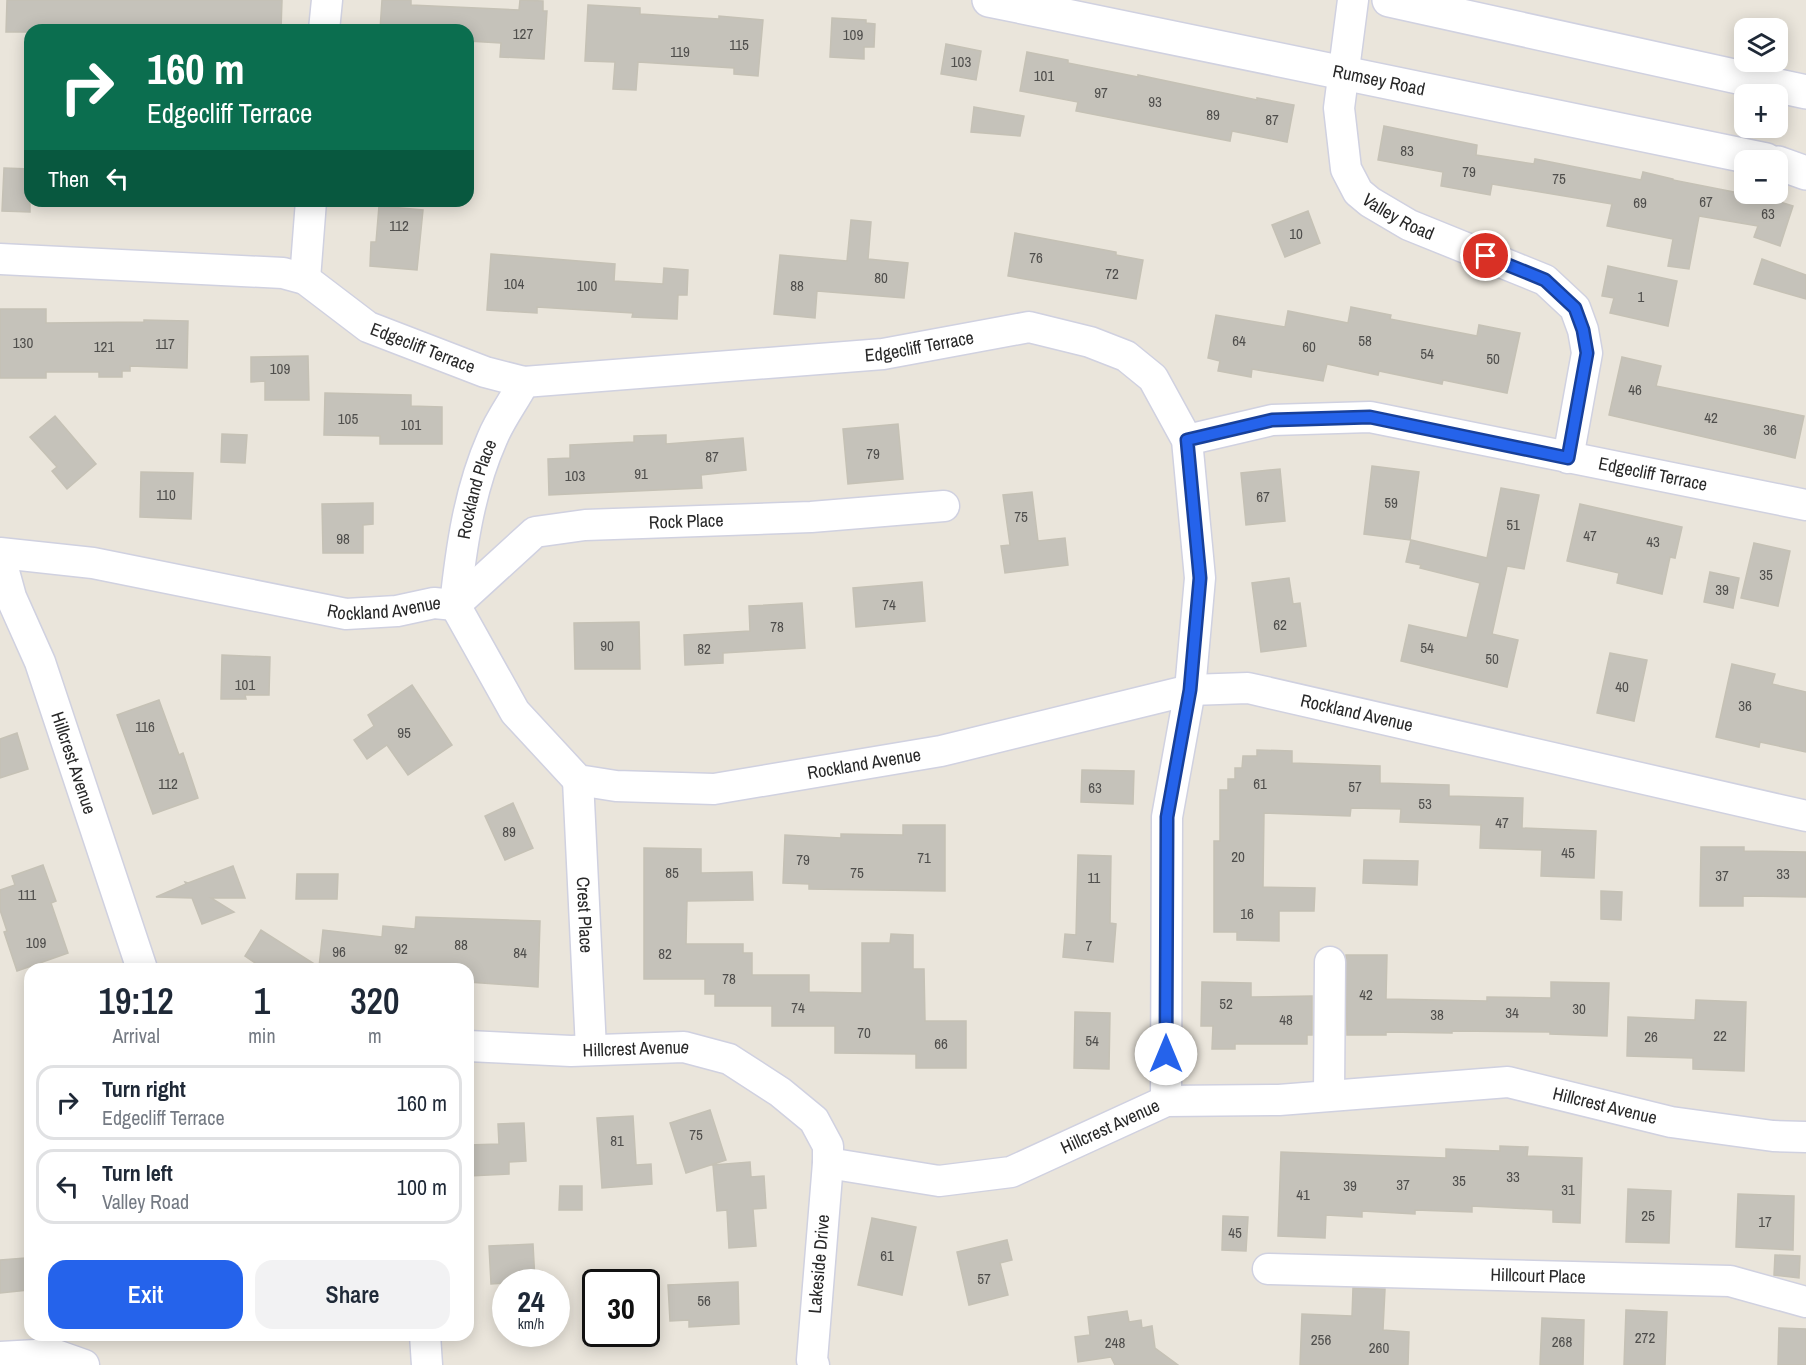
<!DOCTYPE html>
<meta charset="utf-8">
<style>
body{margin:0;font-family:"Archivo Narrow",sans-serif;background:#f2f2f3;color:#1f2937;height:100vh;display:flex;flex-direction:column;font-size:22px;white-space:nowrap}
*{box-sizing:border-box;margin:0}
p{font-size:20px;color:#747a83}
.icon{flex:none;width:33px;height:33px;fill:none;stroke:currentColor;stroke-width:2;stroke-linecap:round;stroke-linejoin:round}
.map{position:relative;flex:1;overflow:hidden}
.panel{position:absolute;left:24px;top:963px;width:450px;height:378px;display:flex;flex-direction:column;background:#fff;border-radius:18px;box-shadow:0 3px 15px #0003}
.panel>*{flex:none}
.guide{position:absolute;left:24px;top:24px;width:450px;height:183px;border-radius:18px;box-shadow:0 3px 15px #0003;background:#0b6e4f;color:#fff;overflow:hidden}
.fabs{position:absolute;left:1734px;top:18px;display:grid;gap:12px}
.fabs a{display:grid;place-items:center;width:54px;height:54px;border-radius:12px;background:#fff;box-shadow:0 3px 15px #0003;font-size:30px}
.speed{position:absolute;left:492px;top:1269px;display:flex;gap:12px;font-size:30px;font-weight:700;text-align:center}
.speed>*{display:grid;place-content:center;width:78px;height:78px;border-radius:50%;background:#fff;box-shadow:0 3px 15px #0003;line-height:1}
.speed small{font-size:15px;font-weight:400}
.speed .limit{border:3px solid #111;border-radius:9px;background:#fff;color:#111}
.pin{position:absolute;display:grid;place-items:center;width:51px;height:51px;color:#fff;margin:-26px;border:3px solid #fff;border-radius:50%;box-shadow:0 2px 6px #0007}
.me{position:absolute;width:66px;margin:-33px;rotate:0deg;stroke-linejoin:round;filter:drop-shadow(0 0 4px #0008)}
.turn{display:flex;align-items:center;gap:21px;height:126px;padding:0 24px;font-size:27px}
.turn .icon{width:78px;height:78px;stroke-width:2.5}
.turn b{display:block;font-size:42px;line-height:51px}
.then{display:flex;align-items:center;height:57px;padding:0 24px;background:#0003;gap:12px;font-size:22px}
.eta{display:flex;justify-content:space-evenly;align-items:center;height:102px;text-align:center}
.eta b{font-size:36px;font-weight:600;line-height:42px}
.primary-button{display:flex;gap:12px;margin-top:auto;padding:12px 24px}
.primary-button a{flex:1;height:69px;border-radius:18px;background:#2563eb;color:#fff;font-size:24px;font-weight:600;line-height:69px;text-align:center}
.primary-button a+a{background:#f2f2f3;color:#1f2937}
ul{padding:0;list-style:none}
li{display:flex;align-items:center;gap:18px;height:75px;margin:0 12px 9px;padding:0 12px;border:3px solid #e0e1e3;border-radius:18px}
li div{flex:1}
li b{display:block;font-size:22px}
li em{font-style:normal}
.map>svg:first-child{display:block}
</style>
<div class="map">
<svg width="1806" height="1365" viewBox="0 0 1806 1365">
<rect width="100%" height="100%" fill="#eae5db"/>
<path fill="#c5c2ba" stroke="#c5c1b5" stroke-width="1.5" d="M7,0H282L281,30H30V32H6Z
M382,0H411V5L519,10L520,0L543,1V11H547L544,59L500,57L501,43L468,41V30H380Z
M588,5L640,8V14L719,19V16L763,20L758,76L734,74V68L638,62L636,90L613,89L615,62L585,61Z
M832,18L866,20V23L875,24L874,47H864V59L830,57Z
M946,44L981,51L976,80L941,74Z
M1027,52L1068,60V63L1138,77V75L1257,100V98L1294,105L1287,142L1232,131L1230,141L1076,111L1078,102L1020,91Z
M974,107L1024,116L1020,136L971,132Z
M1384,126L1477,145L1476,155L1534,164L1535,159L1641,180L1643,172L1673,179V180L1744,194H1755L1793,206L1780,246L1754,237L1758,226L1699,216L1689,269L1668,266L1673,239L1607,226L1612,204L1492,184L1490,195L1441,186L1443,172L1378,160Z
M4,168L30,169V212L2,211Z
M379,206L423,210L417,270L370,266L371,242H376Z
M1308,211L1320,243L1285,257L1272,225Z
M851,220L871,222L868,259L908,263L904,298L817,291L815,318L774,314L780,255L847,261Z
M1015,233L1116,252V255L1143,260L1136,299L1008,276Z
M491,254L615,264L614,281L663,284L664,268L688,270L687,295H678L677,319L632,317L633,313L537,307V313L487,310Z
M1762,259L1806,275V299L1754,284Z
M1608,266L1677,281L1668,326L1610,313L1614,298L1602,296Z
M1351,307L1391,315L1390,319L1477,336L1479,325L1520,333L1507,393L1443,380L1442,384L1379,371L1378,375L1327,364L1323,381L1252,369L1251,377L1218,371L1220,361L1208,358L1216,315L1285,327L1288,311L1348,323Z
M0,309H46V323L144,322V320L188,321L187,368L130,366V371H122V377H99V372H46V378H0Z
M308,356L309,400H265V381L251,382V357Z
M1622,357L1661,366L1656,386L1804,416L1795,458L1609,415Z
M325,393L411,395V406L442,407V444H380V436L324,435Z
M55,416L96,464L67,489L52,471L57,467L30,437Z
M898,424L903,479L848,484L843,429Z
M222,434L247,435L245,463L221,462Z
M666,435V444L743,438L746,470L701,475L702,488L549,495L548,459L570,458V445L634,442V436Z
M1372,466L1419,472L1410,540L1364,534Z
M1280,469L1285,521L1246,525L1241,473Z
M141,472L193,473L191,519L140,517Z
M1501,488L1539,495L1524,569L1507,566L1492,634L1518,640L1507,687L1401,661L1409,625L1467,638L1480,583L1420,568L1421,565L1406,562L1411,540L1487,558Z
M1032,492L1038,541L1065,538L1068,565L1005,573L1001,546L1010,545L1003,495Z
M373,503V524L363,525V553H323L322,504Z
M1580,504L1682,527L1675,558L1670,557L1662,594L1617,583L1619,573L1567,561Z
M1754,543L1790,551L1778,606L1741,598Z
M1710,572L1739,578L1733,608L1704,602Z
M1289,578L1293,604L1300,603L1306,646L1261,652L1252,583Z
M922,582L925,621L856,627L853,588Z
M802,603L805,648L723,653V663L685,665L684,635L750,631L749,606Z
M639,622L640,669H575L574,623Z
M1610,653L1647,660L1634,721L1597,713Z
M222,655L270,657L269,695H245L246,699H221Z
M1732,664L1775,674L1772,684L1806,692V752L1760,742L1759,747L1716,737Z
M412,685L452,745L408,775L387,745L367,759L354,740L374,726L368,715Z
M159,700L179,755L183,753L198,798L153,814L117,715Z
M17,733L28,769L0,778V739Z
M1257,750L1292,751V763L1380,766V783L1449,785V796L1523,798L1522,828L1596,831L1594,878L1541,876L1542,850L1480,848L1481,825L1400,822L1401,809L1351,808L1350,816L1264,813L1263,887L1315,888L1314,911H1279V941L1237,940V932H1214V841H1220V790H1228V779H1235V768H1242L1243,756H1257Z
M1082,770L1134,771L1133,804L1081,802Z
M513,803L533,848L505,860L485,816Z
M903,825H945V891L809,889V884L783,883L785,835L841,838V834L903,835Z
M1701,847H1744V851L1806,852V897L1743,896V906H1700Z
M644,848L701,849V873L752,872L753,900L687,901L686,944H743V953H752V975H809V992L862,993V943H890L891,934L913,935V969H924L925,1021H966V1068H916V1054L835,1053V1026H772V1006H715V994H705V979H644Z
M1078,855L1111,856L1110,923L1116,924L1113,962L1063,957L1065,934L1076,935Z
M1364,860L1418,861L1417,885L1363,883Z
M43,865L56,901L51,903L68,953L17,971L4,932L7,931L0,910V890L15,885L12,876Z
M233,866L245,898H211L234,912L202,924L192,898L156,897L186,884L185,882L188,883Z
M297,874H338L337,899H296Z
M1601,891L1622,892L1621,920L1601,919Z
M416,917L540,921L538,987L468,982V969H264L245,956L261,930L319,967L323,930L382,937L383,926L415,929Z
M1346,955H1387L1386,999L1487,1001V997L1551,998V982L1609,983L1607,1036L1550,1034V1032L1452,1031V1033L1386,1032V1035H1347Z
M1202,982L1251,983V997L1312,996V1035H1307V1044H1235V1049H1212L1213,1026H1201Z
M1696,1000L1746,1002L1744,1071L1693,1069V1058L1627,1056L1628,1017L1695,1020Z
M1075,1012L1110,1013L1109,1069L1074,1068Z
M710,1110L726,1160L686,1173L670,1123Z
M633,1116L636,1165L651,1164L652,1184L602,1188L597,1118Z
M524,1123L526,1161L509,1162V1174L469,1176L468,1145L499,1144L498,1124Z
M1500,1146L1528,1147L1527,1156L1582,1158L1580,1223L1553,1222V1210L1472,1206V1212L1415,1210V1214L1362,1211V1217L1326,1215L1325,1238L1278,1236L1281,1152L1446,1158V1149L1500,1151Z
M750,1162L751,1177L764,1176L766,1208L753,1209L756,1246L729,1248L727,1210L717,1211L713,1165Z
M560,1186H582V1210H559Z
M1628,1189L1671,1191L1669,1243L1626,1242Z
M1738,1194L1794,1196L1793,1250L1736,1247Z
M1223,1216L1248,1217L1246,1251L1222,1250Z
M872,1218L916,1227L902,1295L858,1285Z
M1007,1240L1012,1260L1000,1263L1008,1295L969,1305L957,1252Z
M533,1244L535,1281L491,1284L489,1246Z
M1775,1255L1800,1256L1799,1278L1774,1275Z
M25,1258L28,1290L0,1293V1260Z
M738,1282L739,1324L689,1327V1320L670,1321L668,1285Z
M1353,1288L1385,1289L1383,1330L1409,1332L1408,1365H1300L1302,1314L1352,1316Z
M1626,1310L1667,1312L1665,1365H1624Z
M1127,1311L1129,1322L1141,1320L1142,1328L1152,1326L1155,1348L1178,1365H1115L1111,1357L1078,1362L1075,1337L1090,1335L1088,1317Z
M1542,1318L1584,1320L1583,1365H1540Z
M1779,1328L1806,1329V1365H1778Z"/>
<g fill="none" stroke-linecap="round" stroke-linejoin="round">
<defs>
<g id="street">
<path id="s1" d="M1353,0L1339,108L1346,169L1358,192L1370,202L1409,225L1545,280L1575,308L1583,330L1587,353L1568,458"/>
<path d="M324,30L327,0"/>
<path id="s2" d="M0,259L283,273L305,279L368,327L485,372L524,382L883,354L1029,327L1090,342L1126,356L1153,378L1187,440L1200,578L1190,690L1167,817L1166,1101"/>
<path d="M305,279L311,201"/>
<path id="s3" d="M1187,440L1272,420L1370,417L1806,505"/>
<path id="s4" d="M0,553L93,563L346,614L397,611L434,603L455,605"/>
<path id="s5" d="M0,557L11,597L40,662L142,969"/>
<path id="s6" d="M455,605L515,712L578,780L616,786L714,789L941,751L1190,690L1248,688L1806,816"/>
<path id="s7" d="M455,605L535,532L585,525L811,517L944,506"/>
<path id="s8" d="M455,605C461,549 469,491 492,439C500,419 514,401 524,382"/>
<path id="s9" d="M578,780L591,1049"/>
<path id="s10" d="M468,1046L571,1051L684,1047L729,1059L780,1092L814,1120L828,1146V1163L812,1360L814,1365"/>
<path d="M1329,1095L1330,962"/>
<path id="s11" d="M828,1163L939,1181L1011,1172L1166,1101L1279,1100L1508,1082L1671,1122L1773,1136L1806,1137"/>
<path id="s12" d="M1268,1269L1730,1281L1806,1302"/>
<path d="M425,1335L427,1365"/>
<path d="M0,1357L53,1354L84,1365"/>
</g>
<g id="secondary">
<path id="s13" d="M989,0L1766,160"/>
<path d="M1389,0L1806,92"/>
<path d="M1778,163L1806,173"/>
</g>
</defs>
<use href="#street" stroke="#d0d1e0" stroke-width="33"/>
<use href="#secondary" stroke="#d0d1e0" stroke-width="36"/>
<use href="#street" stroke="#fff" stroke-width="30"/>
<use href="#secondary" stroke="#fff" stroke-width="33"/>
</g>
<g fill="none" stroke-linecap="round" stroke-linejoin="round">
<defs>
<path id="route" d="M1166,1054L1167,817L1190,690L1200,578L1187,440L1272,420L1370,417L1568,458L1587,353L1583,330L1575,308L1545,280L1486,256"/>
</defs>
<use href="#route" stroke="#184099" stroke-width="15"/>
<use href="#route" stroke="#2563eb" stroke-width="10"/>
</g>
<g text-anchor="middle" stroke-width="4.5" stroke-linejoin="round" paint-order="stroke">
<g font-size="15" fill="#4f4e4c">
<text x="523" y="39">127</text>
<text x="853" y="40">109</text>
<text x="739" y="50">115</text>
<text x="680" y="57">119</text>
<text x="961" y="67">103</text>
<text x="1044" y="81">101</text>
<text x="1101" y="98">97</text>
<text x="1155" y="107">93</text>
<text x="1213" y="120">89</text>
<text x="1272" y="125">87</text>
<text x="1407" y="156">83</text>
<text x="1469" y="177">79</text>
<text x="1559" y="184">75</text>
<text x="1706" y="207">67</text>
<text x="1640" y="208">69</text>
<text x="1768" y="219">63</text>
<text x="399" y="231">112</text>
<text x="1296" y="239">10</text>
<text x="1036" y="263">76</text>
<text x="1112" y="279">72</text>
<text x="881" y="283">80</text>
<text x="514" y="289">104</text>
<text x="587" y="291">100</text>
<text x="797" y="291">88</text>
<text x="1641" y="302">1</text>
<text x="1239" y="346">64</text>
<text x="1365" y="346">58</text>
<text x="23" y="348">130</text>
<text x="165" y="349">117</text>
<text x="104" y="352">121</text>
<text x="1309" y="352">60</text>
<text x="1427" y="359">54</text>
<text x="1493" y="364">50</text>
<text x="280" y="374">109</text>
<text x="1635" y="395">46</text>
<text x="1711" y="423">42</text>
<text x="348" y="424">105</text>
<text x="411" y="430">101</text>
<text x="1770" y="435">36</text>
<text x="873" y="459">79</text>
<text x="712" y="462">87</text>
<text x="641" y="479">91</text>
<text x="575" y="481">103</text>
<text x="166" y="500">110</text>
<text x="1263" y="502">67</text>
<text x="1391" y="508">59</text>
<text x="1021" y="522">75</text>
<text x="1513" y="530">51</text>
<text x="1590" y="541">47</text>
<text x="343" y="544">98</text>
<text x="1653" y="547">43</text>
<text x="1766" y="580">35</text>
<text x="1722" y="595">39</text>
<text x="889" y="610">74</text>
<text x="1280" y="630">62</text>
<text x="777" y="632">78</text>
<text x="607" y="651">90</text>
<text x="1427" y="653">54</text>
<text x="704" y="654">82</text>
<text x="1492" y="664">50</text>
<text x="245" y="690">101</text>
<text x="1622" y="692">40</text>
<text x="1745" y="711">36</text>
<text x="145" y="732">116</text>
<text x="404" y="738">95</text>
<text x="168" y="789">112</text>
<text x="1260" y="789">61</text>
<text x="1355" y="792">57</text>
<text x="1095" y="793">63</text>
<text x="1425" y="809">53</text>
<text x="1502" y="828">47</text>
<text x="509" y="837">89</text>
<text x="1568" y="858">45</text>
<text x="1238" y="862">20</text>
<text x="924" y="863">71</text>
<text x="803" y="865">79</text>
<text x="672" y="878">85</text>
<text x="857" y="878">75</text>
<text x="1783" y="879">33</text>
<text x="1722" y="881">37</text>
<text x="1094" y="883">11</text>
<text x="27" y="900">111</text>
<text x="1247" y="919">16</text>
<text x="36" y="948">109</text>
<text x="461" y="950">88</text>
<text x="1089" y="951">7</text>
<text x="401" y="954">92</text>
<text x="339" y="957">96</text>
<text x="520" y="958">84</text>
<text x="665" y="959">82</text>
<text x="729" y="984">78</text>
<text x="1366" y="1000">42</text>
<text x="1226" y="1009">52</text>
<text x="798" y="1013">74</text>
<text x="1579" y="1014">30</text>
<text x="1512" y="1018">34</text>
<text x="1437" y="1020">38</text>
<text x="1286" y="1025">48</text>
<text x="864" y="1038">70</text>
<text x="1720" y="1041">22</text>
<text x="1651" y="1042">26</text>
<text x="1092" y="1046">54</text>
<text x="941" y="1049">66</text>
<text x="696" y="1140">75</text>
<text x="617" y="1146">81</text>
<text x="1513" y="1182">33</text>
<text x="1459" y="1186">35</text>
<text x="1403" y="1190">37</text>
<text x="1350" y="1191">39</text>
<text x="1568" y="1195">31</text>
<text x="1303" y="1200">41</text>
<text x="1648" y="1221">25</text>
<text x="1765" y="1227">17</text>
<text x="1235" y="1238">45</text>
<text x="887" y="1261">61</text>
<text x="984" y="1284">57</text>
<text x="704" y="1306">56</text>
<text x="1645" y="1343">272</text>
<text x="1321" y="1345">256</text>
<text x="1562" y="1347">268</text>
<text x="1115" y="1348">248</text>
<text x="1379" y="1353">260</text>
</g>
<g font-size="18" fill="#282828" stroke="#fff">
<text dy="6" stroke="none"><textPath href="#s13" startOffset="398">Rumsey Road</textPath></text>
<text dy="6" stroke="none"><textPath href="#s1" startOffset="244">Valley Road</textPath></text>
<text dy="6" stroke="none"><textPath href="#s2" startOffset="948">Edgecliff Terrace</textPath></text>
<text dy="6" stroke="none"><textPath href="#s2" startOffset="444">Edgecliff Terrace</textPath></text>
<text dy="6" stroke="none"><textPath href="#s3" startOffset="474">Edgecliff Terrace</textPath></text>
<text dy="6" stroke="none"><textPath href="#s8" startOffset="118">Rockland Place</textPath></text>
<text dy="6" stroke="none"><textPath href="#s7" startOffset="260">Rock Place</textPath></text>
<text dy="6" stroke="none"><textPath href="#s4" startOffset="390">Rockland Avenue</textPath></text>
<text dy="6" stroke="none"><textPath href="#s6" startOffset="1008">Rockland Avenue</textPath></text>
<text dy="6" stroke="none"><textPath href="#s5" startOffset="219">Hillcrest Avenue</textPath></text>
<text dy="6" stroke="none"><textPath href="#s6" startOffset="504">Rockland Avenue</textPath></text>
<text dy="6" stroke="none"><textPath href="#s9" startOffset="135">Crest Place</textPath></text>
<text dy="6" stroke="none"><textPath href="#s10" startOffset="168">Hillcrest Avenue</textPath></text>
<text dy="6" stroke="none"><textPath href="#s11" startOffset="798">Hillcrest Avenue</textPath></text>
<text dy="6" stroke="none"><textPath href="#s11" startOffset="294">Hillcrest Avenue</textPath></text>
<text transform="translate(819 1264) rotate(-85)" y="6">Lakeside Drive</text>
<text dy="6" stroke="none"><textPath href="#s12" startOffset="270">Hillcourt Place</textPath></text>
</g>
</g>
</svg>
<div class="fabs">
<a><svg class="icon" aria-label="layers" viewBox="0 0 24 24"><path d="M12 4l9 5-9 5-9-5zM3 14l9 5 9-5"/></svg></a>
<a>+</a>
<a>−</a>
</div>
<div class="speed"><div>24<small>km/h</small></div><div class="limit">30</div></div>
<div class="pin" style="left:1486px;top:256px;background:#d93025"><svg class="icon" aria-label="arrive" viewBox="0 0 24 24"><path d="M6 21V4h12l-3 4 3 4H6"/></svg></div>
<svg class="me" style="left:1166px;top:1054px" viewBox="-20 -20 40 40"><circle r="19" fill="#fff"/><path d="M0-13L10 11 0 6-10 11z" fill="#2563eb"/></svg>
<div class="guide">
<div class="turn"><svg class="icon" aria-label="right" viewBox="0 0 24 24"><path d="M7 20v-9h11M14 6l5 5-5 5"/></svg><div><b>160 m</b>Edgecliff Terrace</div></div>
<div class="then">Then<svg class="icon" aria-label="left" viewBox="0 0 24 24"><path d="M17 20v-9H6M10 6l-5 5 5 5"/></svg></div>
</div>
<section class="panel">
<div class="eta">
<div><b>19:12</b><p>Arrival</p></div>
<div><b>1</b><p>min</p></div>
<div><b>320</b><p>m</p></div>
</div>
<ul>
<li><svg class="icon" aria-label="right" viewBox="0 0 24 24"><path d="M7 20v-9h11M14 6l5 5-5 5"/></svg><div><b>Turn right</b><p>Edgecliff Terrace</p></div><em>160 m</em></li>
<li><svg class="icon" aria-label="left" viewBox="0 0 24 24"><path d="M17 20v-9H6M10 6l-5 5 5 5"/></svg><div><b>Turn left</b><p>Valley Road</p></div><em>100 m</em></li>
</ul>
<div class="primary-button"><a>Exit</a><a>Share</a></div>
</section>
</div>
